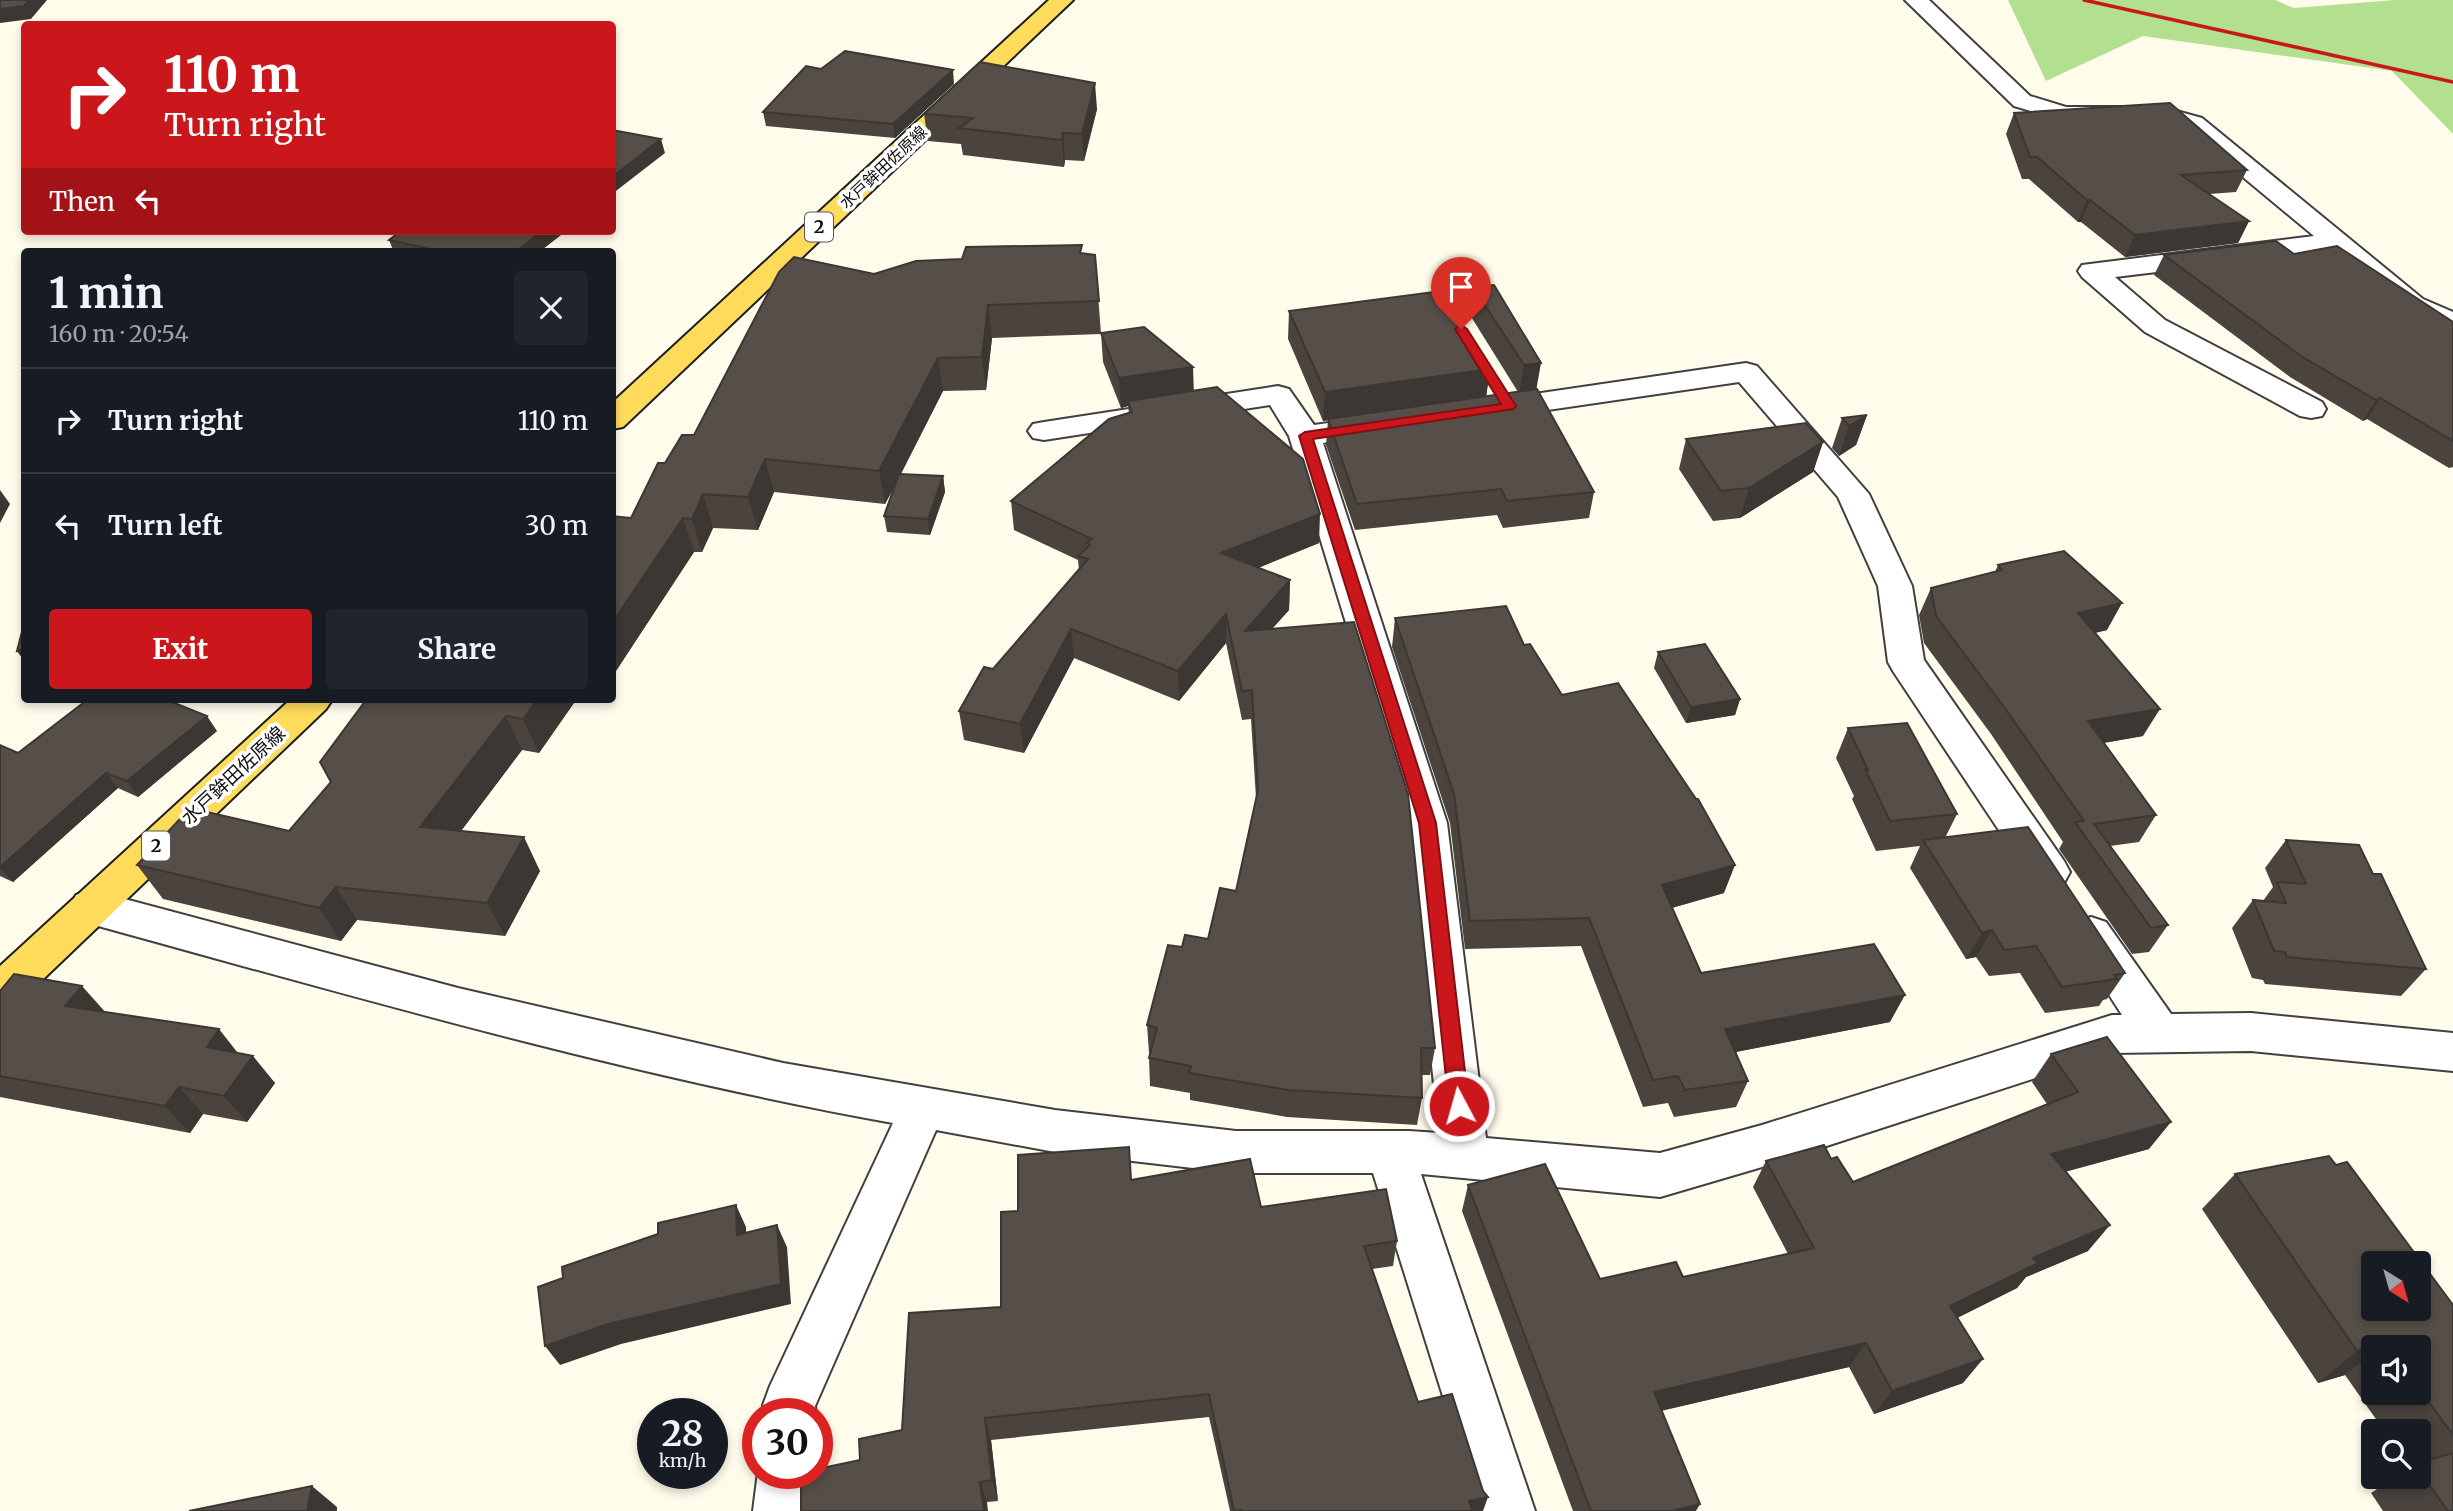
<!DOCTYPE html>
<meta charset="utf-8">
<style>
body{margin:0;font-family:Merriweather,"Noto Sans JP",serif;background:#20242c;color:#f1f3f6;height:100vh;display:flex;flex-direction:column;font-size:26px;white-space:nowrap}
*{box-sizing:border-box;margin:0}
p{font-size:23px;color:#9ea1a6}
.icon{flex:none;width:38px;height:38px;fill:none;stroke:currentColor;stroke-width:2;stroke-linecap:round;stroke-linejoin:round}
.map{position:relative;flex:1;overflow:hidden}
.panel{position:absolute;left:21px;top:248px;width:595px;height:455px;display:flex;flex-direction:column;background:#171b24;border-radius:7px;box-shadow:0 4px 10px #0003}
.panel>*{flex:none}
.top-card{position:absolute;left:21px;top:21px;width:595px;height:214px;border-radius:7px;box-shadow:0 4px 10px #0003;background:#cb171c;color:#fff;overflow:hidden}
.needle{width:46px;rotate:143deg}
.buttons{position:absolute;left:2361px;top:1251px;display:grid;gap:14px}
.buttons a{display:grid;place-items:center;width:70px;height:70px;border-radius:7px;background:#171b24;box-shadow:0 4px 10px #0003;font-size:35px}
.speed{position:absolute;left:637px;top:1398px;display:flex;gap:14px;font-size:35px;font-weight:700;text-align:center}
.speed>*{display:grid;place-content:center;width:91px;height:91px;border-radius:50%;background:#171b24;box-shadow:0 4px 10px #0003;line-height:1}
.speed small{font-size:18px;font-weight:400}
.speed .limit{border:10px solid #d22;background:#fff;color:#111}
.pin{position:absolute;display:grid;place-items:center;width:60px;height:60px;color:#fff;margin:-72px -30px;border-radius:50% 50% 50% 0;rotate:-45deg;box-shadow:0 0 7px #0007}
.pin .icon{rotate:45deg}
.me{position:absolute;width:77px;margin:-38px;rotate:354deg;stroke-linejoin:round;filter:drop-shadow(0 0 5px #0008)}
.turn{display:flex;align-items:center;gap:24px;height:147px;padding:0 28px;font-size:32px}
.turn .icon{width:91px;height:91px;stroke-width:2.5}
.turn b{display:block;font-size:49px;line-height:60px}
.then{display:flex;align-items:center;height:66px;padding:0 28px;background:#0003;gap:14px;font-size:26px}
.round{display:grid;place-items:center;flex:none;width:74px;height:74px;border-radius:7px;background:#20242c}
.overview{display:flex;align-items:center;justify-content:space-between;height:119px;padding:0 28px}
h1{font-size:42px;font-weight:700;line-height:52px}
.cta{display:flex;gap:14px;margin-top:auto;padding:14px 28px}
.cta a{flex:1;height:80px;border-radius:7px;background:#cb171c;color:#fff;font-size:28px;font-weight:700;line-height:80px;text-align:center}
.cta a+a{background:#20242c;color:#f1f3f6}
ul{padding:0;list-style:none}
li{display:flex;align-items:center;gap:21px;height:105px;padding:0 28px;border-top:2px solid #363941}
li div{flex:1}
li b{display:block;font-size:26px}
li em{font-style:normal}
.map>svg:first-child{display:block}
</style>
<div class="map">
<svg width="2453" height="1511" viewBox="0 0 2453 1511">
<rect width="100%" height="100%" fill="#fffcec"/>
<path fill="#b2e08f" d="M2008,0H2275L2294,8L2395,0H2453V134L2392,71L2143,36L2046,81Z"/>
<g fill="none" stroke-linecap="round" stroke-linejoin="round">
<defs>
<path id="minor" d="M1905,0H1929L2030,96L2066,107H2162L2202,118L2423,299L2453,312V331L2403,311L2331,251L2115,277L2165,320L2322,402L2326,409L2322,416L2311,418L2300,416L2145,332L2082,277L2078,271L2082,265L2314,236L2184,128L2161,121H2064L2014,106Z
M1746,363L1757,366L1869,494L1912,586L1924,660L2064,861L2070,872L2064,883L2049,888L2034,883L1893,671L1888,662L1878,586L1838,497L1739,382L1494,418L1483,416L1479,409L1483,402L1494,400Z
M1278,386L1289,389L1314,425L1379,416L1390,418L1395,425L1390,432L1323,443L1447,823L1486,1138L1660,1153L1762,1125L2112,1015H2122L2070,934L2076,922L2091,917L2106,922L2171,1014L2251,1013L2453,1033V1071L2251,1051L2112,1053L1762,1167L1660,1197L1421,1174L1535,1511H1479L1373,1173H1236L1055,1152L936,1130L815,1406L816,1414H762L763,1405L770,1386L893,1123C622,1074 356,997 91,924L76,919L70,907L76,895L91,890L458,988L783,1063L1055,1110L1236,1131H1409L1439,1133L1407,823L1289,436L1270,405L1044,440L1033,438L1028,431L1033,424L1044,422Z
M758,1472L811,1474L809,1511H753Z"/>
<path id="primary" d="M1049,0H1073L623,427L612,429V403Z
M290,700H332L326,709L15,1006L0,1011V966Z"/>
</defs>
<use href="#minor" stroke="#404040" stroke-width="4"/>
<use href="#primary" stroke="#1e1e1e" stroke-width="4"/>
<use href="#minor" fill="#fff" fill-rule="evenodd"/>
<use href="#primary" fill="#ffdb5c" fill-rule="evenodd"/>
<path stroke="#cb171c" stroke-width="3.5" d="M2084,0L2453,82"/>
</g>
<path fill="#4a433e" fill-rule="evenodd" d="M954,84L895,138L766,126L763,112Z
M1097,109L1084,161L1065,160L1064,167L963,155L961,144L928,141L924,114Z
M2014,113L2247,170L2236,192L2209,194L2249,221L2238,243L2125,257L2081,222H2078L2029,179H2022L2006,134Z
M401,231H566L539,252H394L389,240Z
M1083,254L1095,255L1101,334L992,338L986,390L943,391L901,474L943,476L945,492L930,535L887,532L884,516L895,486L885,504L774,492L758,530L713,528L702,552H694L612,677V516L631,518L665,463L694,435L874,274Z
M2294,254L2453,322V467L2449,468L2367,419L2363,421L2290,377L2154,275L2164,255Z
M1494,285L1537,389L1594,492L1589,518L1503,528L1497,515L1355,530L1326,445L1328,420L1323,421L1288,339L1289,311L1490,369L1486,396L1518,392L1470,315L1473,287Z
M1101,333L1194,391L1319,543L1258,568L1290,580L1289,610L1272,629L1435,1048L1430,1075H1422V1098L1417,1125L1287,1117L1190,1100V1093L1150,1086L1149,1058L1150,1053H1149L1147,1025L1182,947L1208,939L1236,891L1256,798L1251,719L1242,720L1226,643L1179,701L1074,658L1024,753L964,740L959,711L993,669L1079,570L1078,560L1014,530L1011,501L1129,413L1128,406L1121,408L1103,362Z
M1867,415L1856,445L1839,456L1832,448L1842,418Z
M1686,439L1823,442L1813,472L1740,518L1713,521L1679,469Z
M1998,565L2107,630L2094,633L2143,736L2104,743L2156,815L2139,842L2110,846L2168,925L2149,952L2132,954L2059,849L2063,842L1991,734L1924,643L1919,615L1931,588L1995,572Z
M1395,618L1524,645L1562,695L1724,893L1672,908L1701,973L1890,1022L1736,1052L1748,1081L1736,1107L1674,1117L1668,1103L1643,1107L1581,946L1465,949L1450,823L1392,647Z
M1658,652L1740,699L1735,715L1686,723L1654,668Z
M361,700H576L539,753L522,750L461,831L540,871L505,936L357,920L341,941L163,899L137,865L289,831L331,782L363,704Z
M1848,728L1957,814L1945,838L2125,973L2107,999L2103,1000L2099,1006L2045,1013L2020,973L1989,976L1976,957L1966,959L1910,868L1920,846L1876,851L1852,799L1854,796L1836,758Z
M217,731L138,797L118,788L13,882L0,876V745L18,753Z
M2286,840L2373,874L2426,969L2401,996L2265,984L2263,980L2252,978L2232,928L2253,900L2263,901L2273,887L2265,868Z
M0,991L105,1012L238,1053L275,1083L247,1122L203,1114L190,1133L0,1097Z
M2051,1054L2149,1149L2066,1171L2088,1251L2026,1277L2017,1288L1957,1318L1963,1383L1874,1414L1849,1367L1661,1411L1696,1511H1573L1462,1211L1468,1185L1600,1279L1683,1277L1788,1254L1753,1187L1766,1161L1831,1159L1853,1182L2047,1104L2032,1082Z
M2235,1174L2453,1305V1511H2383L2371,1493L2395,1477H2418V1432H2385L2345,1375L2318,1383L2202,1209ZM2373,1348H2418V1393H2373Z
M1132,1180L1261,1207L1397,1241L1393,1266L1372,1269L1418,1402L1483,1511H1230L1209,1417L991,1440L998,1501L987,1502L860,1460L902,1430L1001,1307L1018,1211Z"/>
<path fill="#3c3732" d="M29,0H47L31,19L0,23V9Z
M953,70L954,84L895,138L893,124Z
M1095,83L1097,109L1084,161L1082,134Z
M1063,133L1065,160L1064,167L1062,140Z
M661,139L665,153L612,194V177Z
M2087,200H2090L2081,222H2078Z
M2249,221L2238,243L2125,257L2135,235Z
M542,231H566L539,252H515Z
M988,305L992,338L986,390L982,357Z
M938,358L943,391L885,504L879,471Z
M1541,363L1536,391L1519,393L1524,365Z
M1193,367L1194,396L1128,401V406L1121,408L1119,378Z
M1490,369L1486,398L1323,421L1325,392Z
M2380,398L2367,419L2363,421L2376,400Z
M1867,415L1856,445L1839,456L1849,426Z
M1823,442L1813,472L1740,518L1749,488Z
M765,459L774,492L758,530L748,497Z
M943,476L945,492L930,535L928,519Z
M0,490L10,504L0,523Z
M703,494L713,528L702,552L692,519Z
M1320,514L1319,543L1221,583V553Z
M683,518L694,552L612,677V623Z
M1290,580L1289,610L1244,660L1245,631Z
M2122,603L2107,630L2063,641L2078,613Z
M1226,614V643L1179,701L1178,671Z
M1071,629L1074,658L1024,753L1020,724Z
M24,649V661L17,651Z
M1740,699L1735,715L1686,723L1691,707Z
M537,700H576L539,753L523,719Z
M2160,709L2143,736L2073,748L2088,721Z
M207,716L217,731L138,797L127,781Z
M506,716L522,750L439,860L420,827Z
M106,773L118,788L13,882L0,867Z
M524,837L540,871L505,936L487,903Z
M1735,865L1724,893L1653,913L1662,885Z
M336,887L357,920L341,941L319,908Z
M1992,930L1976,957L1966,959L1982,933Z
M82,986L107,1014L65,1006Z
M1905,995L1890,1022L1714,1056L1725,1029Z
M219,1029L241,1057L207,1047Z
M253,1056L275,1083L247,1122L224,1096Z
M179,1087L203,1114L190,1133L165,1106Z
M2171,1122L2149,1149L2032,1181L2051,1154Z
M736,1205L746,1227L747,1256L737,1235Z
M777,1225L787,1247L791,1304L621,1344L560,1365L545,1346Z
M2110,1225L2088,1251L2026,1277L2017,1288L1931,1331L1950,1306L2033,1258Z
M1866,1343L1849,1367L1642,1415L1654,1392Z
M2386,1343L2380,1348H2373V1353L2345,1375L2318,1383L2357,1351Z
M1983,1359L1963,1383L1874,1414L1892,1391Z
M985,1418L991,1440L998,1501L992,1480Z
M980,1482L987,1502L988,1511H984Z
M312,1486L337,1507V1511H307Z
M1488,1497L1483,1511H1466L1469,1501Z
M1700,1504L1696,1511H1672Z"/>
<path fill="#564e48" stroke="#3c3732" stroke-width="2" fill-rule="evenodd" d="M0,0H29L24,6L0,9Z
M845,51L953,70L893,124L763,112L806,66L821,69Z
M980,62L1095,83L1082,134L1063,133L1062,140L959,128L973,118L924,114Z
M2170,103L2247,170L2181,175L2249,221L2135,235L2090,200H2087L2037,157H2030L2014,113Z
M612,130L661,139L612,177Z
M401,231H542L515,252H444L389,240Z
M2276,241L2294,254L2337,246L2453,322V441L2380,398L2376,400L2301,356L2164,255Z
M1082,245L1080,253L1095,255L1099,301L988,305L982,357L938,358L879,471L765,459L748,497L703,494L692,519L683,518L612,623V516L631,518L658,463H665L682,435H694L779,272L794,257L874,274L916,261L962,259L966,247Z
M1494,285L1541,363L1524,365L1473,287Z
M1441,291L1490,369L1325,392L1289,311Z
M1144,327L1193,367L1119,378L1101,333Z
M1217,387L1303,459L1320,514L1221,553L1290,580L1245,631L1354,622L1408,794L1435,1048H1421L1422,1098L1288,1090L1189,1073L1191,1066L1149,1058L1157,1028L1147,1025L1168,945L1182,947L1185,935L1208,939L1220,888L1236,891L1258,790L1252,690L1242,691L1226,614L1178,671L1071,629L1020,724L959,711L984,667L993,669L1088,559L1078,556L1090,545L1087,543L1092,539L1011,501L1109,419L1132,412L1128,401Z
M1537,389L1594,492L1507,501L1501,489L1357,504L1328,419Z
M1867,415L1849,426L1842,418Z
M1806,423L1823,442L1749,488L1721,491L1686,439Z
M899,474L943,476L928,519L884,516Z
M2064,551L2122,603L2078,613L2160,709L2088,721L2156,815L2094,824L2168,925L2151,928L2075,822L2084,821L2004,707L1936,616L1931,588L2002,570L1998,565Z
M1506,606L1524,645L1530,644L1562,695L1618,683L1696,799H1698L1735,865L1662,885L1701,973L1874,944L1905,995L1725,1029L1748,1081L1685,1090L1678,1076L1653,1080L1589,918L1470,921L1454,794L1395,618Z
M24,624V649L17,651Z
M1705,644L1740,699L1691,707L1658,652Z
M87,700H167L207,716L127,781L106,773L0,867V745L18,753Z
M366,700H537L523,719L506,716L420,827L524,837L487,903L336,887L319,908L137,865L190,808L289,831L331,782L320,762Z
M1907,723L1957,814L1890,821L1865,769L1868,770L1848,728Z
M2028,827L2125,973L2114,975L2117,979L2062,987L2036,946L2004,950L1992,930L1982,933L1923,840Z
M2286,840L2359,845L2373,874H2381L2426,969L2287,957L2285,952L2274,951L2253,900L2286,903L2277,882L2306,884Z
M14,974L82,986L65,1006L219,1029L207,1047L253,1056L224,1096L179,1087L165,1106L0,1076V991Z
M2107,1037L2171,1122L2051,1154L2110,1225L2033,1258L2038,1263L1950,1306L1983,1359L1892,1391L1866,1343L1654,1392L1700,1504L1672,1511H1591L1468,1185L1545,1164L1600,1279L1676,1262L1683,1277L1814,1248L1766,1161L1824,1145L1831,1159L1837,1157L1853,1182L2078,1092L2051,1054Z
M1129,1147L1131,1180L1250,1159L1261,1207L1386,1189L1397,1241L1364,1246L1418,1402L1452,1394L1483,1491L1488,1497L1469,1501L1472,1511H1241V1510L1234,1511L1209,1394L985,1418L992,1480L980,1482L984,1511H801V1474H817V1469L860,1460L859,1439L902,1430L909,1313L1001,1307V1212L1018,1211V1155Z
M2329,1156L2336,1165L2347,1162L2453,1305V1435L2418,1387V1348H2389L2386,1343L2357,1351L2235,1174ZM2373,1264H2418V1309H2373Z
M736,1205L737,1235L777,1225L781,1284L608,1324L545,1346L538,1287L563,1278L562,1267L658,1234V1223Z
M2453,1453V1511H2448L2418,1469V1463Z
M312,1486L307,1511H189Z"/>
<path fill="#cb171c" stroke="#840f12" stroke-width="2" d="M1461,325L1467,329L1516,406L1514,409L1313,439L1436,823L1469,1106L1466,1112L1459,1114L1452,1112L1449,1106L1419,823L1299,436L1305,432L1501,404L1455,329Z"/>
<g text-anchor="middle" stroke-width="7" stroke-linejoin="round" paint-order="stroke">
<g font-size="16" fill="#0d0d0d" stroke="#fff">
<text transform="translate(883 167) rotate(-43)" y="6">水戸鉾田佐原線</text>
</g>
<g fill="#fff" stroke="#565656" stroke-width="2">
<rect x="805" y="212.5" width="28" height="29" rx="5"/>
<rect x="142" y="831.5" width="28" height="29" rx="5"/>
</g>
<g font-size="18" font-weight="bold" fill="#0d0d0d">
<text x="819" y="233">2</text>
<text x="156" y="852">2</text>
</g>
<g font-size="19" fill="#0d0d0d" stroke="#fff">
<text transform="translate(233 775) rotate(-43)" y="7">水戸鉾田佐原線</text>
</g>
</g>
</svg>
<div class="buttons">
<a><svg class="needle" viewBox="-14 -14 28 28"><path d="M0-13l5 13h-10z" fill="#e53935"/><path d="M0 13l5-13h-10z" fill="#9ea1a6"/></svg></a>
<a><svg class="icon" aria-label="sound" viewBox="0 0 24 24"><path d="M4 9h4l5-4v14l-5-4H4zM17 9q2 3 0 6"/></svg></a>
<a><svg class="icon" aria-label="search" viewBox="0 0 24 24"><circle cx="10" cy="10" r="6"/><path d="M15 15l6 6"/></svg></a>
</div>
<div class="speed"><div>28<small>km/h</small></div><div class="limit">30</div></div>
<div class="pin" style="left:1461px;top:329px;background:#d93025"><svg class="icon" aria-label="arrive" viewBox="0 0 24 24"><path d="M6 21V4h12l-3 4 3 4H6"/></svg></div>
<svg class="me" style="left:1459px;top:1106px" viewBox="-20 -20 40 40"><circle r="17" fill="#cb171c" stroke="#fff" stroke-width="3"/><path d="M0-11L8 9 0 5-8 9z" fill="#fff"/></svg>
<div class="top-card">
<div class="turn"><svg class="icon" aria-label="right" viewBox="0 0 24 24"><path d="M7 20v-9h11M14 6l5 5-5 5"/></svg><div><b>110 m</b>Turn right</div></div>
<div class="then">Then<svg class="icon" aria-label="left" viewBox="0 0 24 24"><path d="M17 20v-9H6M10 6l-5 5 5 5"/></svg></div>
</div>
<section class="panel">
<div class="overview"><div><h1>1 min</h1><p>160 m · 20:54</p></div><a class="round"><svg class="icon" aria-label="close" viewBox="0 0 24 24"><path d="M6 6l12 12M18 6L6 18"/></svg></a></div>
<ul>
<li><svg class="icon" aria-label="right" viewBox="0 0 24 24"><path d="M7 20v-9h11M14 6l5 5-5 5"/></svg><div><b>Turn right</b></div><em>110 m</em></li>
<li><svg class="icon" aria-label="left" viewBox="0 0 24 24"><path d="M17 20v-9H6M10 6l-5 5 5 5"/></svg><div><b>Turn left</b></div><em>30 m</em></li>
</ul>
<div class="cta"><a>Exit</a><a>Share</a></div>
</section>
</div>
